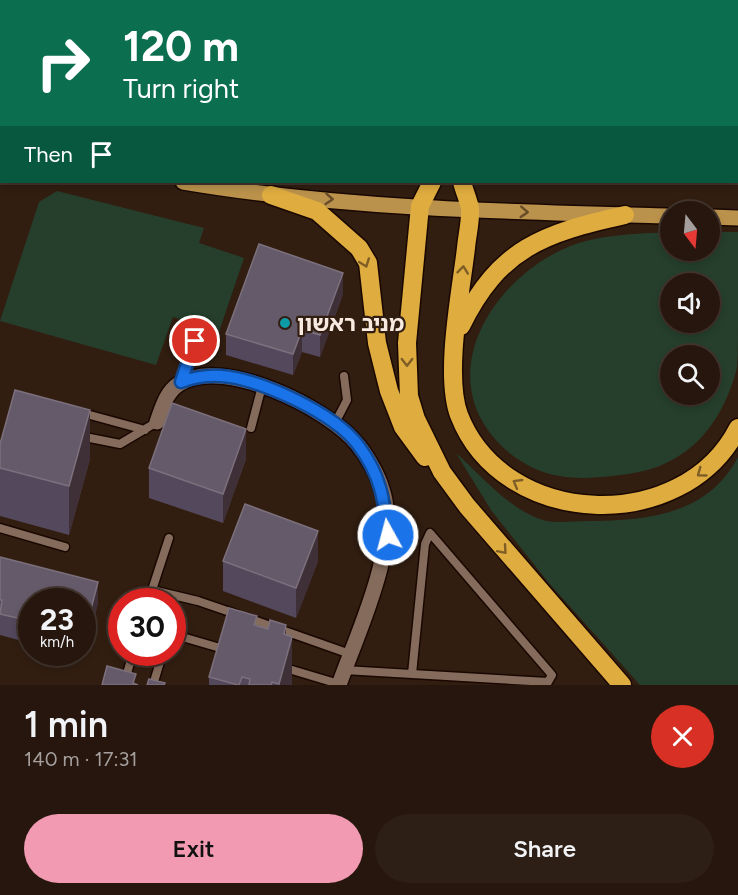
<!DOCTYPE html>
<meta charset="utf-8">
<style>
body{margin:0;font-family:Figtree,"Noto Sans Hebrew",sans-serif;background:#2e1f16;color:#f1f3f6;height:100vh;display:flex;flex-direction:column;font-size:22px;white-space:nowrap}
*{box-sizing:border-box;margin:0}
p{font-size:20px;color:#a49f9d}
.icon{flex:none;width:33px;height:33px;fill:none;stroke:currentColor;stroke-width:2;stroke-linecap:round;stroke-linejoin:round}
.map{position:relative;height:685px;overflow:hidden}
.side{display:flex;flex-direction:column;background:#26160d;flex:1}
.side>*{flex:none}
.banner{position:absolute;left:0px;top:0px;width:738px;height:183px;box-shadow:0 3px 9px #0003,0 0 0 2px #42352e;background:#0b6e4f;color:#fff;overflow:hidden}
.needle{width:39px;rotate:164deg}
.buttons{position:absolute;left:660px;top:201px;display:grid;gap:12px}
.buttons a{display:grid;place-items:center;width:60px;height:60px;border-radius:50%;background:#26160d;box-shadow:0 3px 9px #0003,0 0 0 2px #42352e;font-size:30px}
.speed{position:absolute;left:18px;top:588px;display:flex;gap:12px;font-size:30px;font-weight:700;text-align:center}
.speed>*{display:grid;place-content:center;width:78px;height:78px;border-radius:50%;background:#26160d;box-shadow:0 3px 9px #0003,0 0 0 2px #42352e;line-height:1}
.speed small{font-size:15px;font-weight:400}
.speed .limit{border:9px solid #d22;background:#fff;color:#111}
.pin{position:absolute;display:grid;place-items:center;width:51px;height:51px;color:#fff;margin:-26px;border:3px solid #fff;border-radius:50%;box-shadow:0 2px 6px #0007}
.me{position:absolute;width:66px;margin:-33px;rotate:353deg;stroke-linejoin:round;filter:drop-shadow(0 0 4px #0008)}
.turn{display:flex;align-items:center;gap:21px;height:126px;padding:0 24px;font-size:27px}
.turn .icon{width:78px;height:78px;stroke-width:2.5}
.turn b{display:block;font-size:42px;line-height:51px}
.then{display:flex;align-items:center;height:57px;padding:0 24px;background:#0003;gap:12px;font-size:22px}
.round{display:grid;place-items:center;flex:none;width:63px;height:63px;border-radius:32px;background:#2e1f16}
.summary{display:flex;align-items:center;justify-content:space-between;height:102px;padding:0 24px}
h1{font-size:36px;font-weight:600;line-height:45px}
.primary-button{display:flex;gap:12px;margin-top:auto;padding:12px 24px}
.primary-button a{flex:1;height:69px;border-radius:36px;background:#f19ab1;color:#111;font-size:24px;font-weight:600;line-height:69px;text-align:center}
.primary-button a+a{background:#2e1f16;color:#f1f3f6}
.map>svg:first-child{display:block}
</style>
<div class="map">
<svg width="738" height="685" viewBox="0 0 738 685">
<rect width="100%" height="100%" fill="#321e11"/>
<path fill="#253f2c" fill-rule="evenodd" d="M0,0H439L2,2L1,45Z
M516,0H738V113L736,2Z
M57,191L204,228L199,243L244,258L219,332L173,317L156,365L0,321L39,202Z
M670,232V250H710V232H738C738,264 738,296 738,328C738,340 738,356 737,368C722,425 688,466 628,474C605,477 583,480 560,476C534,472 512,458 495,439C434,369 496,277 568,247C599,234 637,234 670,232ZM670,284H710V322H670ZM670,356H710V394H670Z
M456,453C481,475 513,514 547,521C559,523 575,521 588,521C646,521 708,515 738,457V685H640L548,582L491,510Z"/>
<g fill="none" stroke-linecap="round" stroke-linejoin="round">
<defs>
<path id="service" d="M181,382L195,341
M79,412L145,430
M334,425L347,400L344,376
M251,428L262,386
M80,436L120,444L157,422
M0,528L65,547
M169,538L152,590L198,601L236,614
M248,618L350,654
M172,634L227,650
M282,667L339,684
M344,670L548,682L552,675L430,533L425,544L412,674
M125,681L133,652
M153,685L163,652"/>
<path id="minor" d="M157,422C162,408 166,392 179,384C222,355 330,409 358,445C367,456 378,475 382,489C401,544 358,631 339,685"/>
<path id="primary" d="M0,62L2,63
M0,137H2
M736,160H738
M0,170L2,169
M183,182C343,209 508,212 670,216
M710,217L738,218"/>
<path id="motorway" d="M432,182L420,206L407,343L409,396L416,419L442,472L467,506L622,685
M462,182C464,190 468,199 470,208C471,220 467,236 466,248C461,291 444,375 459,415C503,529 683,536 738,428
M271,195L317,211L359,248L368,263L377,343L389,391L403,427L425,457
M461,326C499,248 544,233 625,215"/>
</defs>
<use href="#service" stroke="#190700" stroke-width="11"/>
<use href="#minor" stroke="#190700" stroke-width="18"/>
<use href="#primary" stroke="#190700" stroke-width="18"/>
<use href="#motorway" stroke="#190700" stroke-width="21"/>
<use href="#service" stroke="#846b5c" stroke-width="8"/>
<use href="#minor" stroke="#846b5c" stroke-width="15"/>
<use href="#primary" stroke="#ba924b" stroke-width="15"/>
<use href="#motorway" stroke="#deac3f" stroke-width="18"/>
</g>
<path fill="#53485c" d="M343,294L320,357L302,352L293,375L226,355V334Z
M0,444L90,459L69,535L0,516Z
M246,459L223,523L149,498V468Z
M0,557L98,603L87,646L82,645V602H32V632L25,630L22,641L0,635Z
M223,561H318L296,618L223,591Z
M257,626L286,635L292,685H209V677Z"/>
<path fill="#3f3038" d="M343,273V294L320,357V335Z
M302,330V352L293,375V354Z
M90,410V459L69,535V486Z
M246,429V459L223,523V494Z
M318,531V561L296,618V588Z
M98,582V603L87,646V625Z
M25,609V630L22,641V619Z
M286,625V656L292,637V685H279L284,666V634Z"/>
<path fill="#655a6a" stroke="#7c707d" stroke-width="1.5" d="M352,0H368L375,2H351Z
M259,244L343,273L320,335L302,330L293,354L226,334Z
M15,390L90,410L69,486L0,468V444Z
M172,403L246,429L223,494L149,468Z
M245,504L318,531L296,588L223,561Z
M0,557L98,582L87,625L82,624V602H32V611L25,609L22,619L0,614L2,600H0Z
M229,608L257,616L254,625L268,629L270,620L286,625L284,634L292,637L279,684L272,682L271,685H249L250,679L242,677L239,685H238L209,677Z
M107,666L136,674L133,683L138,685H102Z
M149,679L165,683L164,685H147Z"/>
<defs><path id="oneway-chevron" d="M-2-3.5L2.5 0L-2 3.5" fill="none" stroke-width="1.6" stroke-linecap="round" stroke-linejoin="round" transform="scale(1.5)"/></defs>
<g stroke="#684c28">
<use href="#oneway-chevron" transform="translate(329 199) rotate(4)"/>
<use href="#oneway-chevron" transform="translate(524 212) rotate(3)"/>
</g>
<g stroke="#7f5e26">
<use href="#oneway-chevron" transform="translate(365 263) rotate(70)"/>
<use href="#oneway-chevron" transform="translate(463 270) rotate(-84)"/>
<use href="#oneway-chevron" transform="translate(407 362) rotate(90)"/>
<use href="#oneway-chevron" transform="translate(701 473) rotate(144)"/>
<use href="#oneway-chevron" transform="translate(517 483) rotate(-150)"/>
<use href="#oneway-chevron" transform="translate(503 550) rotate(49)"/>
</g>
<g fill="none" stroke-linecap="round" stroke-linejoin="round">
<defs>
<path id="route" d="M195,341L181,382C194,377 206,375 221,376C259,378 335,414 358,445C381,475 384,500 388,535"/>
</defs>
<use href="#route" stroke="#114b97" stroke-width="15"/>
<use href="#route" stroke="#1a73e8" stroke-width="10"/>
</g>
<circle fill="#0f9aa8" stroke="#321e11" stroke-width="2" cx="285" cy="323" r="6"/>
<g text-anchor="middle" stroke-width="4.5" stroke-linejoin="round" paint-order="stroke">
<g font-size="22" font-weight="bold" fill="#f8eae1" stroke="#321e11" text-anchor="start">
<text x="297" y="331">מניב ראשון</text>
</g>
</g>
</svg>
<div class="buttons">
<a><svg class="needle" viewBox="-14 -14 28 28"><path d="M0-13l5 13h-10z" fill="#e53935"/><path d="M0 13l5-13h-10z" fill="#a49f9d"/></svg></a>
<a><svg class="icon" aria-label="sound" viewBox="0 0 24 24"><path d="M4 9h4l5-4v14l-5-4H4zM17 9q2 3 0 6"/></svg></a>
<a><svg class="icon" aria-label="search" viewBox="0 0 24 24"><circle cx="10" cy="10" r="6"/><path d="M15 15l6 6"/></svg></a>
</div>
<div class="speed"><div>23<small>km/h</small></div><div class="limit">30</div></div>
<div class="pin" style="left:195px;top:341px;background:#d93025"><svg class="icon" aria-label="arrive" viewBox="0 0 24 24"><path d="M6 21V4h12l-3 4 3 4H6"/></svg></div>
<svg class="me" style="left:388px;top:535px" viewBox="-20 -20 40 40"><circle r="17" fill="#1a73e8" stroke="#fff" stroke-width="3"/><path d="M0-11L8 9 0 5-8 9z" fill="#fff"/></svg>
<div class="banner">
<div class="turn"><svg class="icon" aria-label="right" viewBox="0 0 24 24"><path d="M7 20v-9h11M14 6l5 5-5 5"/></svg><div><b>120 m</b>Turn right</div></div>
<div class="then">Then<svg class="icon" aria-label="arrive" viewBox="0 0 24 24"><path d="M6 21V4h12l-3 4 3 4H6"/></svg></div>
</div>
</div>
<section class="side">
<div class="summary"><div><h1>1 min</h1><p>140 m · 17:31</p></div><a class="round" style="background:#d93025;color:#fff"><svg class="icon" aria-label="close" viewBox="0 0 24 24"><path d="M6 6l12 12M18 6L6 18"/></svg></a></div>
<div class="primary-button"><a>Exit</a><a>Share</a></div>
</section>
